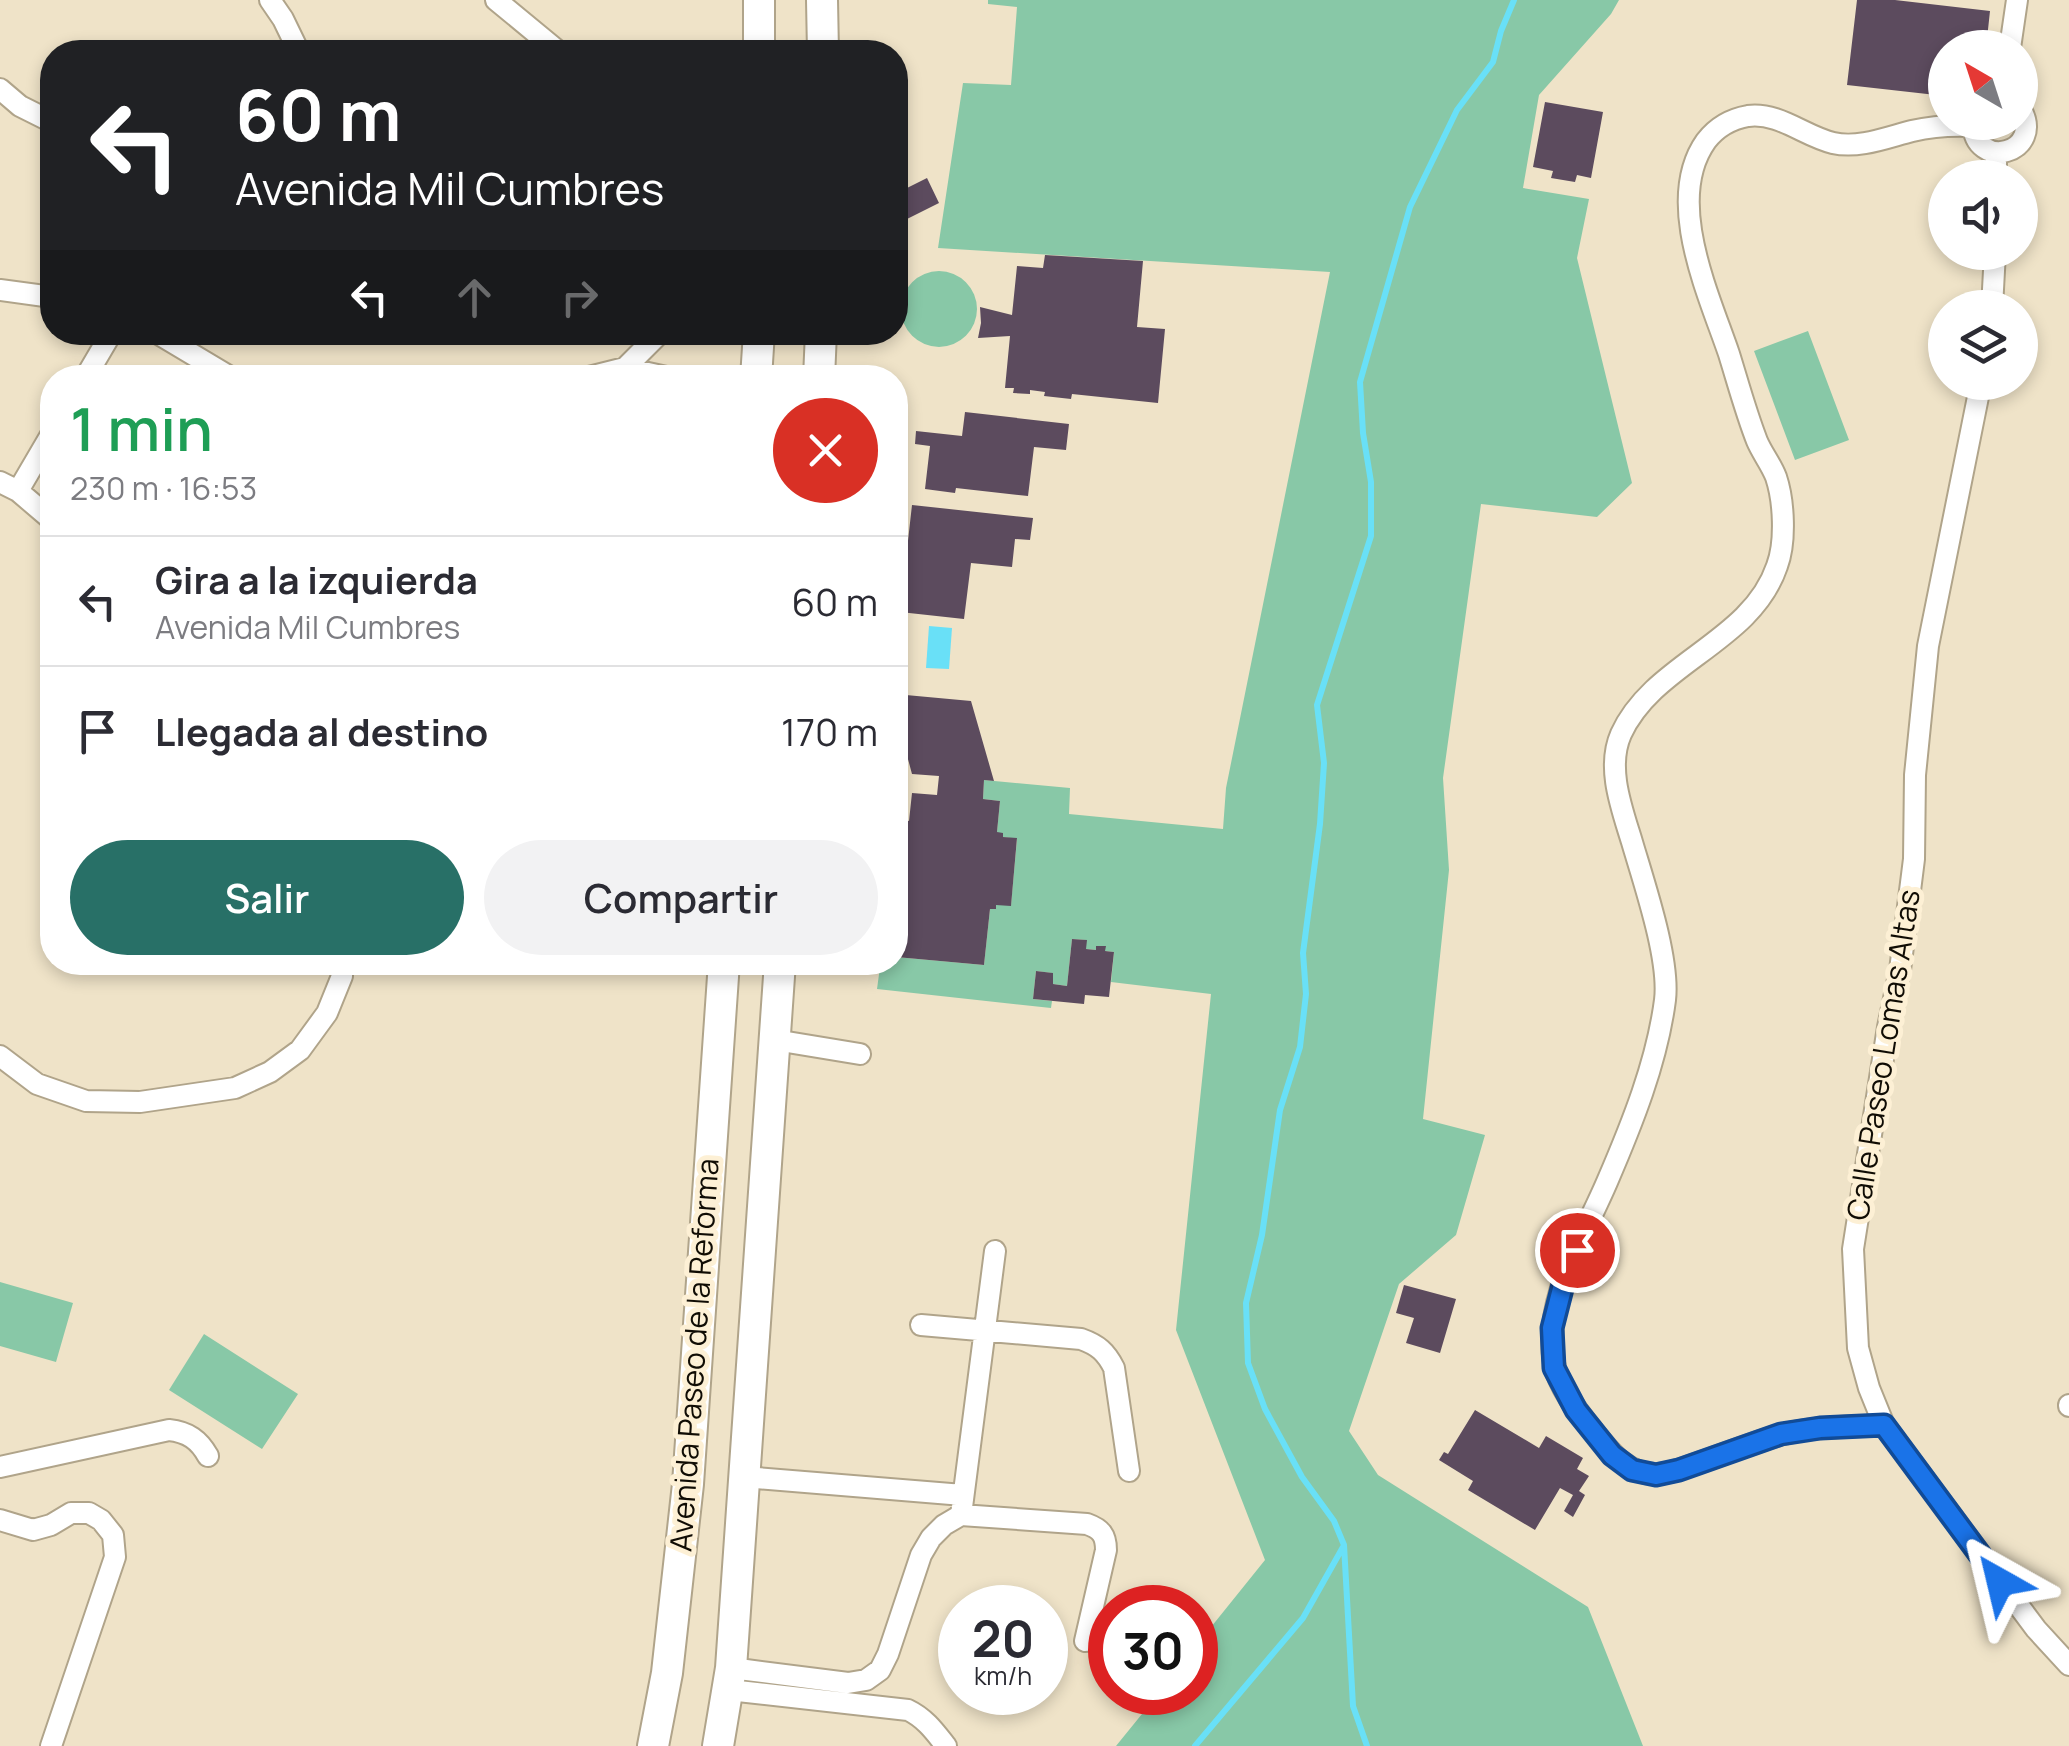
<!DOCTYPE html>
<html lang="es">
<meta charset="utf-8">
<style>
body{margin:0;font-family:Manrope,sans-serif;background:#f2f2f3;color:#2b2b33;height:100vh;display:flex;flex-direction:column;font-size:38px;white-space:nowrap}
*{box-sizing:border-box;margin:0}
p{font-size:32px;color:#7c7c81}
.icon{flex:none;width:55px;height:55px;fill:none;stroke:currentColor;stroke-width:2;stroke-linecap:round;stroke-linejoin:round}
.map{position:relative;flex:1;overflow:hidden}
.side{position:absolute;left:40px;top:365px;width:868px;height:610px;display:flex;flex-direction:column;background:#fff;border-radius:40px;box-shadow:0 5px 15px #0003}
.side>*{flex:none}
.guide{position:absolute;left:40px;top:40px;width:868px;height:305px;border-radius:40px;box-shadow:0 5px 15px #0003;background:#202124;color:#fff;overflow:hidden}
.needle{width:65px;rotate:321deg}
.tools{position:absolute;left:1928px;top:30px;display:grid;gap:20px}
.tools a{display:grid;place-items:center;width:110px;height:110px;border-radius:50%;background:#fff;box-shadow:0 5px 15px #0003;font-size:50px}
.speed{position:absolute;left:938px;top:1585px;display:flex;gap:20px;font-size:50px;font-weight:700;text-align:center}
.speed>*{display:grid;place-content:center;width:130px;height:130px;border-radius:50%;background:#fff;box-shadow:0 5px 15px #0003;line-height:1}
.speed small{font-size:25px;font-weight:400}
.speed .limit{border:15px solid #d22;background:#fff;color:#111}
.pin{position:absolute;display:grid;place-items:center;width:85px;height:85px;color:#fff;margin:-42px;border:5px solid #fff;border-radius:50%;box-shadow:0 2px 10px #0007}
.me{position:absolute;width:110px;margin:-55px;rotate:323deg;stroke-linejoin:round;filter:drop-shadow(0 0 8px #0008)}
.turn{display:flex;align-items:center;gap:35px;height:210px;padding:0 30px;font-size:45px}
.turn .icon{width:130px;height:130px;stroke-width:2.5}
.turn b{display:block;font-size:70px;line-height:85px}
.lanes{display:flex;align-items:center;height:95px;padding:0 30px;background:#0003;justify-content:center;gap:50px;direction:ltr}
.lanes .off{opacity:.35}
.round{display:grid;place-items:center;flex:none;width:105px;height:105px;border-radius:52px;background:#f2f2f3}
.headline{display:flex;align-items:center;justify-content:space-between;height:170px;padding:0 30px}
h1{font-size:60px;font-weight:600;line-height:75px;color:#1e9e55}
.cta{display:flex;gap:20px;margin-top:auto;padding:20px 30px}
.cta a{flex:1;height:115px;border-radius:60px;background:#287067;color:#fff;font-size:40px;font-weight:600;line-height:115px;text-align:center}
.cta a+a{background:#f2f2f3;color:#2b2b33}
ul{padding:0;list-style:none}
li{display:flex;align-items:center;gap:30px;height:130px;padding:0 30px;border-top:2px solid #e1e1e2}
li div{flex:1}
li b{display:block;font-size:38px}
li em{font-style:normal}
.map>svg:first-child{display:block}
</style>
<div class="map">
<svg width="2069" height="1746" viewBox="0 0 2069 1746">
<rect width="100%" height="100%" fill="#efe3c8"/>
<path fill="#88c8a7" d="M988,0H1619L1611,14L1539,95L1523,188L1589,199L1577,258L1632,483L1597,517L1481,504L1443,778L1449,870L1423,1119L1485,1135L1456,1235L1399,1284L1349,1431L1378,1475L1588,1607L1643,1746H1116L1159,1693L1195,1692V1647L1265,1560L1176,1330L1211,994L1111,982L1114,952L1105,951V946H1097L1096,950L1086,949V940L1072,939L1067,986L1053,984L1052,973L1036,971L1033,999L1052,1001L1051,1008L877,989L880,967L865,965V963L895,962V894H898L897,902L902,903L896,957L984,965L990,909H996V905H1011L1017,839L1003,837L997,832L1000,801L983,799L984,780L1070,788L1069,814L1223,829L1226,788L1330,272L938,248L963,83L1011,85L1017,7L988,4Z
M901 309a38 38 0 1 1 76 0a38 38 0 1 1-76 0Z
M1808,331L1849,440L1795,460L1754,351Z
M0,1282L73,1303L56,1362L0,1346Z
M204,1334L298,1394L262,1449L169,1390Z"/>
<path fill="#69e0f7" d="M929,626L952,628L949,669L926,668Z"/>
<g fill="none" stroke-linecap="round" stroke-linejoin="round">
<path stroke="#69e0f7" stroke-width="6" d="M1195,1746L1303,1618L1343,1547
M1367,1746L1353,1706L1344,1545L1334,1521L1302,1477L1265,1409L1248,1363L1246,1303L1262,1235L1280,1110L1300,1047L1306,994L1303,953L1320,824L1324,763L1317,705L1371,536V482L1363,433L1360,382L1410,207L1457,110L1493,62L1501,31L1514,0"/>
</g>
<path fill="#5c4b5e" d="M1857,0H1895L1990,11L1986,48H1945V96L1847,85Z
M1545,102L1603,112L1591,178L1577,175L1575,182L1551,178L1553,171L1533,167Z
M927,178L939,203L903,221L895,205V194Z
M1045,255L1143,261L1137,327L1165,329L1158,403L1072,394L1071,399L1044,396L1045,392L1030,390V394L1013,393L1014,388H1005L1010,336L978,338L981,323L980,307L1012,315L1017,266L1043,268Z
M965,412L1069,424L1066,450L1034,447L1028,496L956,488L955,493L925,489L930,446L915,444L916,431L962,436Z
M912,505L1033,518L1030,540L1015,539L1012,567L971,563L964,619L900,612Z
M895,694L971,701L994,781L984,780L983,799L1000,801L997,832L1003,833V837L1017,838L1011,906L996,905V909H990L984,965L896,957L902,903L897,902L900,877L895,876V845L902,846L905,820L909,821L912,793L937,795L939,776L912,774L895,711Z
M1072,939L1087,940L1086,949L1096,950V946H1106L1105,951L1114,952L1109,997L1085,995L1084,1004L1033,999L1036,971L1053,973V984L1067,986Z
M1404,1285L1456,1299L1440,1353L1406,1343L1414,1318L1396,1313Z
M1475,1410L1539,1448L1546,1436L1583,1458L1577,1469L1589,1476L1579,1491L1585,1495L1573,1517L1564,1511L1573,1495L1560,1488L1535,1530L1468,1490L1473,1481L1439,1460L1444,1452L1448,1454Z"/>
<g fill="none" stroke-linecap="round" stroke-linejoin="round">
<defs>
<path id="minor" d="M270,0L283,19L299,52
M496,0L559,52
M2010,48L2017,0
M0,89L20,106L52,122
M1973,122C1973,173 2047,153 2020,108
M1996,178V153
M0,290L52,297
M1992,308L1995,252
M155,332L232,378
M625,368L661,332
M85,378L112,332
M585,378L625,368L671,378
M1981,382L1928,646L1915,775L1914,859L1900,970L1888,1027L1853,1249L1858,1348L1869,1388L1884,1425L2036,1629L2069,1665
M0,482L18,491L52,520
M18,491L52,433
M775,1040L860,1054
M0,1056L37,1084L86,1101L140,1102L235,1088L270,1072L300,1050L327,1013L342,976V962
M921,1325L1081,1339C1098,1345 1106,1352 1114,1368L1129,1471
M2069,1405V1406
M1884,1425C1847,1427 1808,1426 1773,1437C1751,1444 1729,1452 1707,1460C1691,1465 1675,1473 1658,1474C1629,1476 1611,1453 1594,1432C1579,1413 1558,1387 1554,1363C1543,1300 1583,1238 1607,1182C1632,1124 1657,1062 1665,1000C1670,959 1644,883 1632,842C1622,809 1606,768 1621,734C1654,662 1751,643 1777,566C1786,542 1784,501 1776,477C1771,464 1762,453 1757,441C1746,413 1738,383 1729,354C1709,295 1664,200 1706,141C1716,128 1731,119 1748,116C1779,112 1804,136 1833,143C1859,149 1888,137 1912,131C1933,126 1952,125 1972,126
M0,1467L169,1430C188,1432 199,1440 208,1456
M744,1477L963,1495
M961,1515L995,1251
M0,1520L33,1530L51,1525L71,1513H89L101,1520L113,1535L115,1557L51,1746
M731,1668L848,1683L866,1680L880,1670L888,1654L921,1555L931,1538L944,1525L961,1515L1087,1524C1101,1529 1106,1535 1106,1550L1085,1641
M729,1690L908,1710C925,1718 935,1732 946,1746"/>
<path id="secondary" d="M759,0V52
M822,0L823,52
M756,378L759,332
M819,378L821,332
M653,1746L667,1673L688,1484L724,962
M718,1746L731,1668L780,962"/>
</defs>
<use href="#minor" stroke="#b0a48a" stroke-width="24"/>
<use href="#secondary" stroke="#b0a48a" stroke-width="34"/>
<use href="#minor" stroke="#fff" stroke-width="20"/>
<use href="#secondary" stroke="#fff" stroke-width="30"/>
</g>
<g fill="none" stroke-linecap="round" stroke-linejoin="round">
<defs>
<path id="route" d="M1577,1250L1565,1277L1552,1328L1554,1368L1576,1410L1612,1455L1632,1470L1656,1475L1679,1470L1781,1434L1820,1428L1884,1425L2000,1582"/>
</defs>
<use href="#route" stroke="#114b97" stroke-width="25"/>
<use href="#route" stroke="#1a73e8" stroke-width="18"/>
</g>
<g text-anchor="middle" stroke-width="10" stroke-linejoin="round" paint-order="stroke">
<g font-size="30" fill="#100c04" stroke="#fdf0d5">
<text transform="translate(1884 1055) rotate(-81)" y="10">Calle Paseo Lomas Altas</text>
<text transform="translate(695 1355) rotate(-86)" y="10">Avenida Paseo de la Reforma</text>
</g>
</g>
</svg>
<div class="tools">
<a><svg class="needle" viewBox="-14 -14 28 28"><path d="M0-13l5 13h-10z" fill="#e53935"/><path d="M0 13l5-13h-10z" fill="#7c7c81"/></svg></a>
<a><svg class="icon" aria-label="sound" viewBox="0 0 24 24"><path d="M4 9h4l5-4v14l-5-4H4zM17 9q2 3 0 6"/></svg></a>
<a><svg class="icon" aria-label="layers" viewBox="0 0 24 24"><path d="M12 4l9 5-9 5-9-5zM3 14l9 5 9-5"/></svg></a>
</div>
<div class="speed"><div>20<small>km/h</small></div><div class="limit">30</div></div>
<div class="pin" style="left:1577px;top:1250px;background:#d93025"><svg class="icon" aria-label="arrive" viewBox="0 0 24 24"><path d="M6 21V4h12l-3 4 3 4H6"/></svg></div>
<svg class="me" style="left:2000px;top:1582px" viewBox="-20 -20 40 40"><path d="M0-17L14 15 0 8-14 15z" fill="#1a73e8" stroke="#fff" stroke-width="4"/></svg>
<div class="guide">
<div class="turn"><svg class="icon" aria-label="left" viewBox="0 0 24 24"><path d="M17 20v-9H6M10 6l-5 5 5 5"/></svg><div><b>60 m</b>Avenida Mil Cumbres</div></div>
<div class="lanes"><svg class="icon" aria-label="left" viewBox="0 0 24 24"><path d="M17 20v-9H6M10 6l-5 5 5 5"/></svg><svg class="icon off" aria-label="ahead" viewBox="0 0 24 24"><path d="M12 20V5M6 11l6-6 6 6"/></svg><svg class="icon off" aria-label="right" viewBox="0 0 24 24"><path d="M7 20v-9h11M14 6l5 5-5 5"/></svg></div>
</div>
<section class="side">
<div class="headline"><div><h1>1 min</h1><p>230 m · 16:53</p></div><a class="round" style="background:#d93025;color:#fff"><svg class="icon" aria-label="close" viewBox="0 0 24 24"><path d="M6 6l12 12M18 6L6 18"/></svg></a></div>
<ul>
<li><svg class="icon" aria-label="left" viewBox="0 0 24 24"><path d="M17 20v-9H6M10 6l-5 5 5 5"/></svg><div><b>Gira a la izquierda</b><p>Avenida Mil Cumbres</p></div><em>60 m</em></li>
<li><svg class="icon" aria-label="arrive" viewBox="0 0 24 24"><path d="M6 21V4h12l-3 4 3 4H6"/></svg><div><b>Llegada al destino</b></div><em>170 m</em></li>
</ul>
<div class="cta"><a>Salir</a><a>Compartir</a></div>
</section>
</div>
